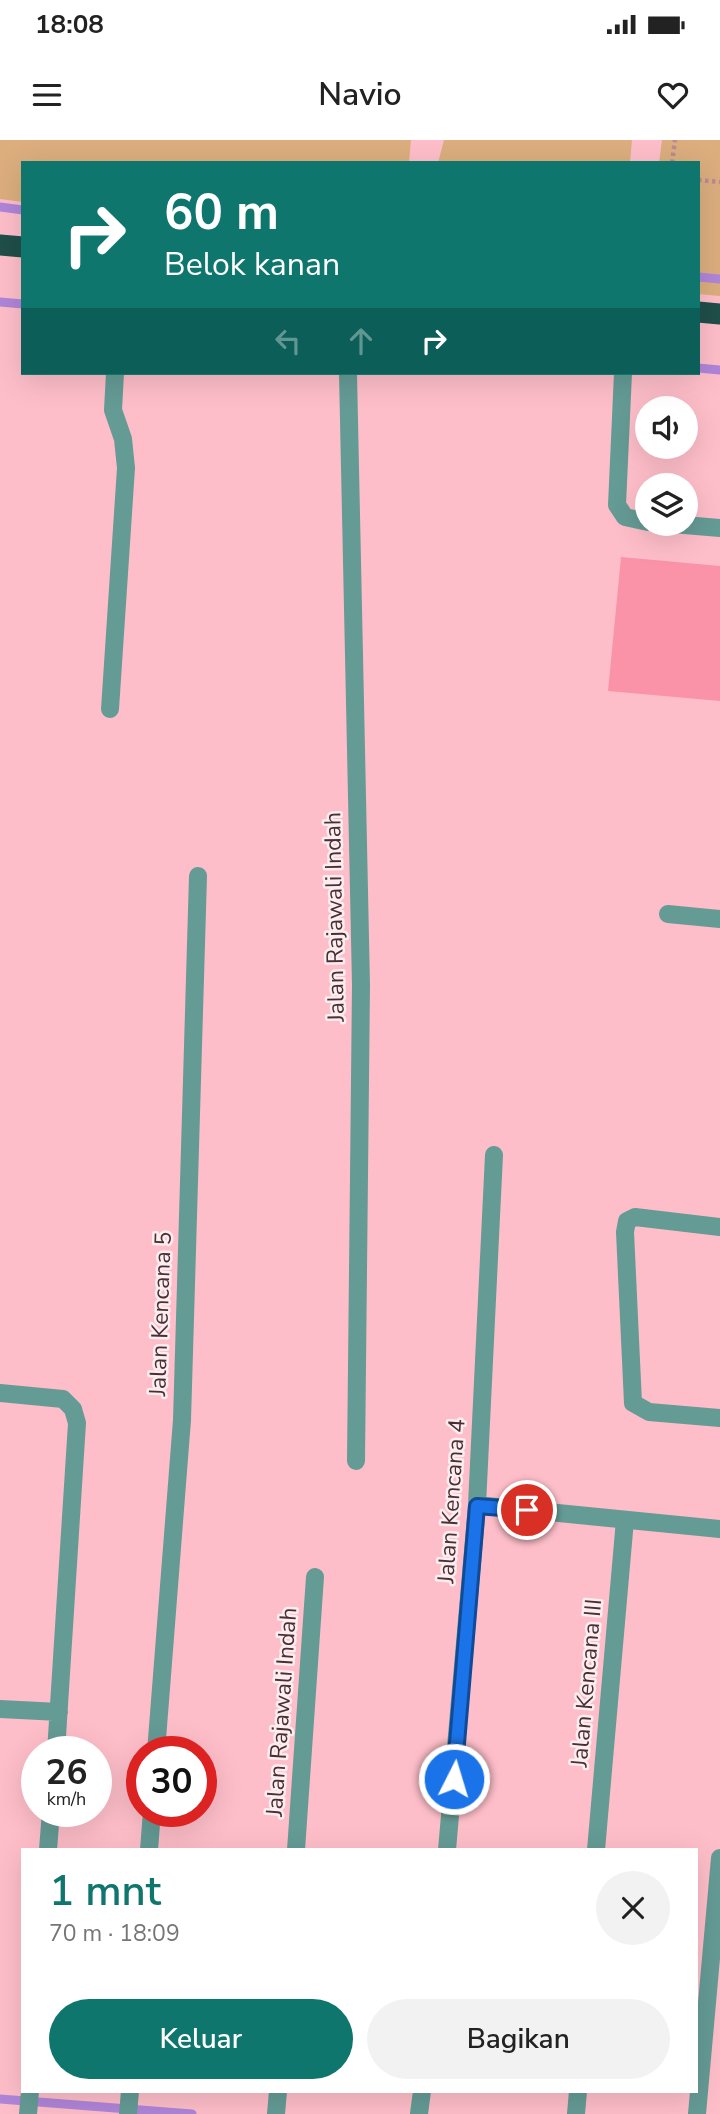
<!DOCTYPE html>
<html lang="id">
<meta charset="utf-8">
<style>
body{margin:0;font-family:"Nunito Sans",sans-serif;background:#f2f2f2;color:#222;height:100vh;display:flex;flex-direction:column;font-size:26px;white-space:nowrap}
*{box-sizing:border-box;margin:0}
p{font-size:23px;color:#767676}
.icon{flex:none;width:38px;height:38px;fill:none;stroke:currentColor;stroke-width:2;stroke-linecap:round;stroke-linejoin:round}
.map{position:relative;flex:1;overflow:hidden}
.panel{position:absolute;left:21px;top:1708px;width:677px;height:245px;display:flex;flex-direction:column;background:#fff;border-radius:0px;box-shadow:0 7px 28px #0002}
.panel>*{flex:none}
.hud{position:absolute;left:21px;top:21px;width:679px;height:214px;border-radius:0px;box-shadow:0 7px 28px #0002;background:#0f766e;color:#fff;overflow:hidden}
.fabs{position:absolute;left:635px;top:256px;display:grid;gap:14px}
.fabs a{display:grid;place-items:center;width:63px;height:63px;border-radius:50%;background:#fff;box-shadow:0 7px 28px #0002;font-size:35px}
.speed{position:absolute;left:21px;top:1596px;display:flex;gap:14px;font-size:35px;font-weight:700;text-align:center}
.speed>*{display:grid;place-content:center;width:91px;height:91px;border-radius:50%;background:#fff;box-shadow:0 7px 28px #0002;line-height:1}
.speed small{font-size:18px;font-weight:400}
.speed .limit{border:10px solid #d22;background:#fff;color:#111}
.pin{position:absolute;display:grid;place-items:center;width:60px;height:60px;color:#fff;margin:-30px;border:4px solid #fff;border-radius:50%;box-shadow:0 2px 7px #0007}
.me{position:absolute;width:77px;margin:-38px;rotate:5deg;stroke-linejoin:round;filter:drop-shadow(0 0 5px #0008)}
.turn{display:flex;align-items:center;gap:24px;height:147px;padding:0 28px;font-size:32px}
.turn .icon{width:91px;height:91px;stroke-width:2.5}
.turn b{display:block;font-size:49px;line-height:60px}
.lanes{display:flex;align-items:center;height:66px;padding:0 28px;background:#0003;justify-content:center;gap:35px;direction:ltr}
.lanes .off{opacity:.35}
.round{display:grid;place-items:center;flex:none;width:74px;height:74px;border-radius:37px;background:#f2f2f2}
.head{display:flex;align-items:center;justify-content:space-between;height:119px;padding:0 28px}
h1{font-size:42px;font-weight:600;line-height:52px;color:#0f766e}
.primary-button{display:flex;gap:14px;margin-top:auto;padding:14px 28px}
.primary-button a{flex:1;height:80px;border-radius:42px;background:#0f766e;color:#fff;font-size:28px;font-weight:600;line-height:80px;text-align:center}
.primary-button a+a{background:#f2f2f2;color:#222}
.status{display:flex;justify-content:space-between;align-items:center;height:49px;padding:0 35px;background:#fff;direction:ltr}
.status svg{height:19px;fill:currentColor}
header{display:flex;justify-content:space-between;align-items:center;height:91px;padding:0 28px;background:#fff;font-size:32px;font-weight:600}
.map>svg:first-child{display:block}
</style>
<div class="status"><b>18:08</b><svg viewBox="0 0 49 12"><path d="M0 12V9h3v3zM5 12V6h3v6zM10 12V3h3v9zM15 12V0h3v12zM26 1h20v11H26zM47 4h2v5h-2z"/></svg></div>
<header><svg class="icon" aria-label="menu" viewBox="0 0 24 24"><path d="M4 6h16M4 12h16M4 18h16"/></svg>Navio<svg class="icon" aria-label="heart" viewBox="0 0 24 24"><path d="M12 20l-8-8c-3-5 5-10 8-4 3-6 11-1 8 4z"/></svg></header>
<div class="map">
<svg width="720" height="1974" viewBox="0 0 720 1974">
<rect width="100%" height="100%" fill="#febec9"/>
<path fill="#dcae7e" d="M0,0H411L409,23H23V62L0,59Z
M444,0H632L630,23H438Z
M662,0H720V156L698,154V23H659Z"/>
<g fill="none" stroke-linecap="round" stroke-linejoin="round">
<path stroke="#b085d9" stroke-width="9" d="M0,67L23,70
M698,137L720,139
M0,162L23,164
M698,228L720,230
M0,1959L192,1974"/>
</g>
<path fill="#fa92a8" d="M621,417L720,426V561L608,551Z"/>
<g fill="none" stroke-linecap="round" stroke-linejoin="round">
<path stroke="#bb8992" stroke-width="4.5" stroke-dasharray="3.5 3.5" stroke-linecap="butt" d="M672,23L675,0
M698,40L720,42"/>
<path stroke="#659b95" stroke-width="18" d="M348,233L361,845L356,1321
M623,233L617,365L625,377L648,382
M661,383L720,388
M110,569L126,328L123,299L113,270L115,233
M668,774L720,779
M720,1087L635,1077L627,1081L625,1092L633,1263L649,1272L720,1278
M0,1253L63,1259L73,1269L77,1283L56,1612
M477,1365L720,1389
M0,1569L59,1572
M156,1612L182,1280L198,736
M48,1710L51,1671
M149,1710L152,1671
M296,1710L315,1437
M447,1710L477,1365L494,1015
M596,1710L625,1380
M28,1974L30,1951
M128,1974L130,1951
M276,1974L278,1951
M419,1974L422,1951
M576,1974L578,1951
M697,1974L720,1718"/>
<path stroke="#204e49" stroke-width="21" d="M0,105L23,107
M698,172L720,174"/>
</g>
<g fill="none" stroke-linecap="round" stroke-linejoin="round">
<defs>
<path id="route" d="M454,1639L477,1366L527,1370"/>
</defs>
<use href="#route" stroke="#114b97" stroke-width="18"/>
<use href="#route" stroke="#1a73e8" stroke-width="12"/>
</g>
<g text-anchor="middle" stroke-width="5" stroke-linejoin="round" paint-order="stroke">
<g font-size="23" fill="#492f34" stroke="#fceef0">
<text transform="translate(334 777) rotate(-91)" y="8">Jalan Rajawali Indah</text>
<text transform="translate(160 1174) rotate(-88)" y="8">Jalan Kencana 5</text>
<text transform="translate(451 1361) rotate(-86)" y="8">Jalan Kencana 4</text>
<text transform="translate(586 1543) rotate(-85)" y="8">Jalan Kencana III</text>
<text transform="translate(281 1572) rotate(-86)" y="8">Jalan Rajawali Indah</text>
</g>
</g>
</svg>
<div class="fabs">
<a><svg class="icon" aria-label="sound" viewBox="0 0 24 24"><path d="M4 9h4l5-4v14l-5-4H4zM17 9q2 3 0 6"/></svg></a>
<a><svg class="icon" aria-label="layers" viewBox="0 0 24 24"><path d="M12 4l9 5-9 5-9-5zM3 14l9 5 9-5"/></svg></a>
</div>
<div class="speed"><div>26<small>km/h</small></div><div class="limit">30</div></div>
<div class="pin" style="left:527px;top:1370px;background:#d93025"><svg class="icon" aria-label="arrive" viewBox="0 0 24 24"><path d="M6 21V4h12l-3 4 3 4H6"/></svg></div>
<svg class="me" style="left:454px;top:1639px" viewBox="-20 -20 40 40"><circle r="17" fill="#1a73e8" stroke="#fff" stroke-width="3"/><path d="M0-11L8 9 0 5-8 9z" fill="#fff"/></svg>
<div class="hud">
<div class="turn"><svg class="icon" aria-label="right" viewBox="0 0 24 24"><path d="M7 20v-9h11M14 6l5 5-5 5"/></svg><div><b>60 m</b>Belok kanan</div></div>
<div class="lanes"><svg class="icon off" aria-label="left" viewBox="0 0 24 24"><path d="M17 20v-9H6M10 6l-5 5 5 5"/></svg><svg class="icon off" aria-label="ahead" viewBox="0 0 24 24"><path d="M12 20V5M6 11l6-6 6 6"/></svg><svg class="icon" aria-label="right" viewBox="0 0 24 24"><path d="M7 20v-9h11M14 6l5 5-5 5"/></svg></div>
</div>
<section class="panel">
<div class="head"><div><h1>1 mnt</h1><p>70 m · 18:09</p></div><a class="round"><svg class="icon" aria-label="close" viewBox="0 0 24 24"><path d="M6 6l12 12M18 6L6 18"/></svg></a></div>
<div class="primary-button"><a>Keluar</a><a>Bagikan</a></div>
</section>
</div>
